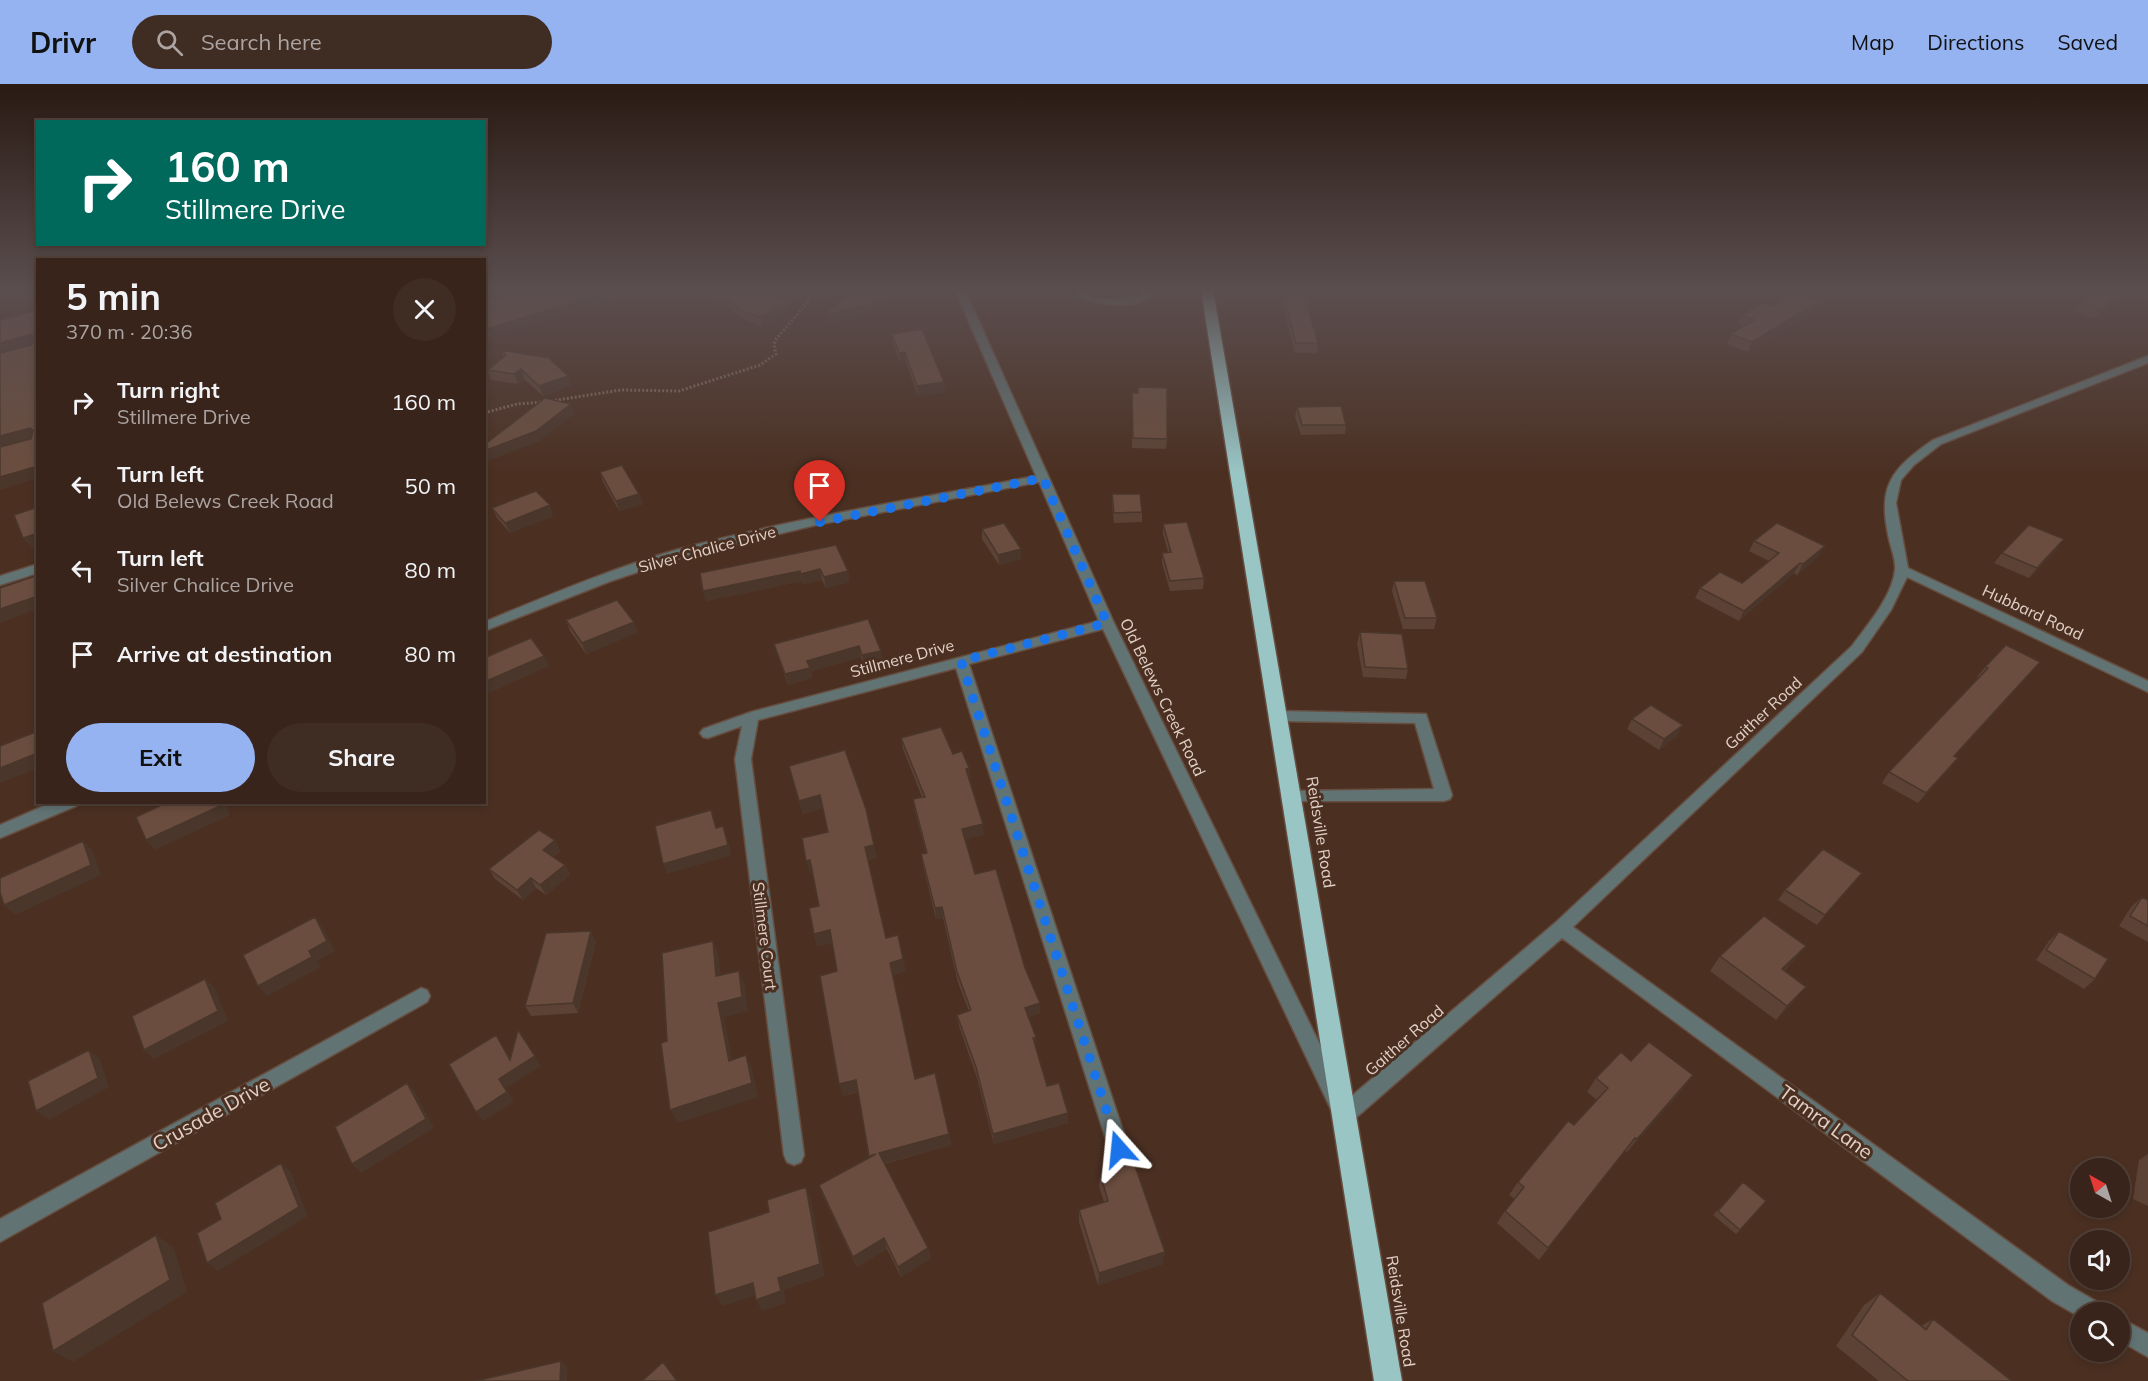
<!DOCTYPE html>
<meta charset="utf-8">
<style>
body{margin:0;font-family:Mulish,sans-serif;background:#3f2c23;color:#f1f3f6;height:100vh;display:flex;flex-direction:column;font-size:22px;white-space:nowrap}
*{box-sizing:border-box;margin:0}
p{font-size:20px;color:#aba4a2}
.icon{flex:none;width:33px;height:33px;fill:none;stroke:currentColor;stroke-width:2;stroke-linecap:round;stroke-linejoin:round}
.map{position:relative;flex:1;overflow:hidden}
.panel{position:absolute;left:36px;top:174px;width:450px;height:546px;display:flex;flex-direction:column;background:#38241a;border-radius:0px;box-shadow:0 3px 9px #0003,0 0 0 2px #524139}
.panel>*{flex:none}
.banner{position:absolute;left:36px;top:36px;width:450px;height:126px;border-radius:0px;box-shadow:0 3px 9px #0003,0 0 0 2px #524139;background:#00695c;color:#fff;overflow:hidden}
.needle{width:39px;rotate:321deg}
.fabs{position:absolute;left:2070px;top:1074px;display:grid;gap:12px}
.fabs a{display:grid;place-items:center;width:60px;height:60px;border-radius:50%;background:#38241a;box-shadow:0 3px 9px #0003,0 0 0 2px #524139;font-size:30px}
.pin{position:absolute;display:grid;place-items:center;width:51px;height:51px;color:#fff;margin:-62px -26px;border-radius:50% 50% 50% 0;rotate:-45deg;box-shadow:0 0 6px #0007}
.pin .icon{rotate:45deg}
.me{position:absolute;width:66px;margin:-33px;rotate:342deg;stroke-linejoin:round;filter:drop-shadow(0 0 4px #0008)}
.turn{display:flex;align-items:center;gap:21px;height:126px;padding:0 30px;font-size:27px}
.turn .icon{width:78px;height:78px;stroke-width:2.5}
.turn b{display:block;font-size:42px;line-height:51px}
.round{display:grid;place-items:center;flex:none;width:63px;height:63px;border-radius:32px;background:#3f2c23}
.overview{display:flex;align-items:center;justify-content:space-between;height:102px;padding:0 30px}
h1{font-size:36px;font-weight:700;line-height:45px}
.cta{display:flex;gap:12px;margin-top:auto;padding:12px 30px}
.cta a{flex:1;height:69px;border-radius:36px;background:#95b2f1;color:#111;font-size:24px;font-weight:700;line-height:69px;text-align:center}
.cta a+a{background:#3f2c23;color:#f1f3f6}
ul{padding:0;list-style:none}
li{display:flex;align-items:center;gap:18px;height:84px;padding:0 30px}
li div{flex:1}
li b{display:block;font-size:22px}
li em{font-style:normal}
header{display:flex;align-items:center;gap:36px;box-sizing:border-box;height:84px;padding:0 30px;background:#95b2f1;color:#111}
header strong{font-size:28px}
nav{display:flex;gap:33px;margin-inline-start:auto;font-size:21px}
.search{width:420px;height:54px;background:#3f2c23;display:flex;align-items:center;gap:15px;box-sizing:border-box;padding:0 21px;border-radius:33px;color:#aba4a2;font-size:22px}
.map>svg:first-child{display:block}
</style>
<header>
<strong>Drivr</strong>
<div class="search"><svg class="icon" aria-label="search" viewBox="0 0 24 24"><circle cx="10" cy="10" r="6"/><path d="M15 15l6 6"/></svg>Search here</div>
<nav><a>Map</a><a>Directions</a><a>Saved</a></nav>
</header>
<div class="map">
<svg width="2148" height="1297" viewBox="0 0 2148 1297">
<rect width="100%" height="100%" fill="#4b3022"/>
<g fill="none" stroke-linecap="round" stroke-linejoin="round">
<defs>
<path id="minor" d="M955,206H965L1114,539L1347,1016L1555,839L1852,562C1868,540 1892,513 1895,486C1896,475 1891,465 1889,455C1877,402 1891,385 1933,356L2148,272V279L1941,360L1914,381L1901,396L1896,419L1908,484L2148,597V608L1907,493L1891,526L1862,568L1573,843L2068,1201L2101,1220L2104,1228H2080V1233L2052,1217L1562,854L1351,1038L1344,1040L1337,1038L1103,545L969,580L1129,1065L1126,1072L1119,1075L1112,1072L1109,1065L956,584L758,636L751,675L804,1071L801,1078L794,1081L787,1078L784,1071L735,675L742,642L708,654L703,653L700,649L703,645L751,628L1099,537L1039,398L816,441L686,472L611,497L484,547V538C547,512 610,485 676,466C794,434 916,415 1036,392Z
M1075,206H1085C1092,219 1124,215 1137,212L1140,211L1139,206H1149L1150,213C1132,226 1101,220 1081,215Z
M38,480V489L0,501V492Z
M1278,627L1426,630L1452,711L1450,715L1444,717H1285L1283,713L1285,709L1291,707L1434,705L1415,639L1278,637L1271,632Z
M53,718H78L76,722L0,754V741Z
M421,904L427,906L430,912L427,918L0,1158V1135Z
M2120,1234L2148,1249V1273L2120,1257Z"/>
<path id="highway" d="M1201,206H1213L1402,1297H1374Z"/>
</defs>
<use href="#minor" stroke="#664d40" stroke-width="3"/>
<use href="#highway" stroke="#664d40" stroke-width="3"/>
<path stroke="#80685c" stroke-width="3" stroke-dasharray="2 2" stroke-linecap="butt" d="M551,317L621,306L679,307L760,281L776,270L774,260L776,255L809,217L811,206
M484,329L517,320L544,318"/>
<use href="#minor" fill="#627373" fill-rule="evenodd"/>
<use href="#highway" fill="#99c5c5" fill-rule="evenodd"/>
</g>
<path fill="#5b4235" d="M708,206H750L787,217L788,227L763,242L744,236Z
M2097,206H2130L2095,235L2074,228L2080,219Z
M1283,210L1318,259L1317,269H1295L1282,219Z
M484,219L491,254L487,251L484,252Z
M1772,222L1816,226L1748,268L1727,260L1731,250L1744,242L1738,240L1742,231Z
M892,250L945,308L918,312L906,278H900L893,259Z
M501,266L572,301L543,312L524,295L518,300L491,296L488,286L504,273Z
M1132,309L1167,355L1166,365L1132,364Z
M1297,323L1346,341L1345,350L1301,351L1295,333Z
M600,388L639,410L643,420L619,427L603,398Z
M1112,410L1142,428V438L1114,439L1112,421Z
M492,424L553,432L510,449L497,434Z
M1163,440L1204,494L1203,505L1170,507L1162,479V469L1168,468L1163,450Z
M982,445L1021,475L999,481L982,455Z
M1754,457L1819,472L1797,491L1794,489L1739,537L1695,514L1700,504L1742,499L1769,477L1749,467Z
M836,461L848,487L849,498L826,504L822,496L803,500L802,497L706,517L703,507Z
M2057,465L2029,494L1994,479L2002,469Z
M1394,497L1437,534L1434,545H1403L1392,507Z
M868,535L883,577L864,582L861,573L811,587L812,594L788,601L777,570L774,560Z
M566,536L638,548L586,570L570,547Z
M1360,548L1408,585L1406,595L1363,593L1357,559Z
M2040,578L1955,672L1950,684L1918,719L1882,699L1889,688L1979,594L1977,593L1985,583Z
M1632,635L1677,652L1659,666L1627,645Z
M901,654L953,670L969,684L971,696H970L984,751L965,755L975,790L1025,884L1040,919V929L1028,933L1036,953V963H1035L1047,1002L1068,1039L994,1060L977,994L959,942L957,931L969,927L958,899L943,834L936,835L923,782L921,770L926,769L915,727L913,715L922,713L903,665Z
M789,682L877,774L868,776L886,854L906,887L893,891L915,995L949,1050L951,1061L884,1080L928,1164L931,1174L901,1193L887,1165L857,1183L823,1112L819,1101L870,1074L858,1008L843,1012L837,887L832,859L817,862L814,850L819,822L813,789L810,790L828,748L823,724L803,730Z
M555,756L560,767L553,773L565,781L570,791L546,811L536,804L523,816L495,795L489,785Z
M1862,789L1817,841L1778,816L1785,806Z
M2142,813L2148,816V858L2119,842L2131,823Z
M2059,847L2095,895L2084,905L2036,876L2049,857Z
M596,857L578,929L531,932L525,922Z
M1806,862L1794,876L1784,887L1794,917L1776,936L1710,887L1720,872Z
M1631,977L1683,1005L1627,1068L1625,1067L1539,1176L1497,1139L1505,1127L1515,1115L1509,1111L1518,1098L1597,1016L1587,1008L1596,994Z
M2148,1070V1122L2133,1115L2139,1076Z
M1100,1089L1163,1180L1098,1201L1079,1138V1126L1104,1118L1099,1102Z
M1743,1098L1740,1146L1736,1150L1713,1131Z
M1880,1209L1921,1242L1933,1235L2012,1297H1879L1836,1262L1864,1221Z"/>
<path fill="#4a362b" d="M493,206H523L484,219V209Z
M613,206H643L491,254L487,245Z
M884,206H895L869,230L826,240L825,231Z
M2125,206H2130L2095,235L2101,226Z
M787,217L788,227L763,242L761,233Z
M1820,217L1816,226L1748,268L1752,258Z
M31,250L37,260L0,270V259Z
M905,268L906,278H900L899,269Z
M521,285L524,295L518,300L514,290Z
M568,292L572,301L543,312L539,302Z
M944,298L945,308L918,312L917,302Z
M571,320L574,330L540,357L488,377L484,367Z
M30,344L37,354L0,364V352Z
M38,382V394L0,406V393Z
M639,410L643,420L619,427L616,417Z
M550,421L553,432L510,449L505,439Z
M38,449V462L32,464L23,454Z
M2064,455L2057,465L2029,494L2037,484Z
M1825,462L1819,472L1797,491L1803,480Z
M1021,465V475L999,481L998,471Z
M1800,479L1794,489L1739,537L1744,527Z
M820,485L822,496L803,500L801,490Z
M800,487L802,497L706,517L703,507Z
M848,487L849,498L826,504L824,493Z
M38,512V525L0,539V525Z
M634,538L638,548L586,570L582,559Z
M859,562L861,573L811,587L812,594L788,601L785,590L807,577Z
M881,567L883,577L864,582L862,571Z
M544,572L549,582L489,609L484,598Z
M2040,578L2032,588L1946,682L1954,672Z
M1683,641L1677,652L1659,666L1664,655Z
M38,669V684L0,699V684Z
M1958,674L1950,684L1918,719L1926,709Z
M969,684L971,696L967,697L966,685Z
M820,711L823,724L803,730L799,717Z
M221,718H225L230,731L155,766L146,756Z
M983,740L984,751L963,756L962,745Z
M723,742L732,771L667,790L663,780Z
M555,756L560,767L549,776L543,766Z
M83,757L93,767L101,791L15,831L4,821Z
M874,761L877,774L868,776L865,763Z
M810,776L813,789L810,790L806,777Z
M565,781L570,791L546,811L540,801Z
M1862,789L1854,799L1817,841L1825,831Z
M531,794L536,804L523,816L517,806Z
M942,823L943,834L936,835L935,824Z
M315,833L323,843L335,867L317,877L321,883L267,912L258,902L309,867Z
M830,846L833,859L817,862L814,850Z
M591,847L596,857L578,929L573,919Z
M713,857L719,872L722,907L716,892Z
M1806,862L1794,876L1770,900L1782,885Z
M903,875L906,887L893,891L890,879Z
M739,887L745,901L748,927L724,933L735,991L729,977L718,919Z
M205,895L215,904L228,937L154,975L144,966Z
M1806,903L1794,917L1776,936L1787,922Z
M1040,919V929L1025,934V924Z
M518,946L541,982L506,1004L514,1018L483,1037L476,1028L499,995L510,976L496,951L516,984Z
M1036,953V963L1033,964V954Z
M89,966L100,975L109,1003L49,1036L36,1027Z
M746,971L752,985L758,1013L678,1039L670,1026Z
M1693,991L1683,1005L1627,1068L1637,1055Z
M856,996L859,1007L843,1012L839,1000Z
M407,999L415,1008L434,1044L361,1089L352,1080Z
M1068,1029V1039L994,1060L993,1050Z
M949,1050L951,1061L882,1080L879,1069Z
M281,1079L291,1088L308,1132L218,1187L207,1179Z
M806,1103L811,1116L825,1192L784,1206L786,1219L762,1227L756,1216L778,1194Z
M156,1151L174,1164L187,1208L73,1278L53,1267Z
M884,1154L887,1165L857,1183L853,1173Z
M928,1164L931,1174L901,1193L898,1183Z
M1165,1168L1163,1180L1098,1201L1099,1189Z
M753,1199L759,1210L723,1222L715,1211Z
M561,1277L568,1284L567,1297H560Z"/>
<path fill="#6a4d3e" stroke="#4a362b" stroke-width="1.5" d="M484,206H493L484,209Z
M524,206H613L487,245L484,242V219Z
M717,206H750L787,217L761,233L742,227Z
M853,206H884L868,221L825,231Z
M2097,206H2125L2101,226L2080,219Z
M1796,208L1820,217L1752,258L1731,250L1754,236L1742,231L1762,219L1772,222Z
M1283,210H1304L1318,259H1296Z
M38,226V382L0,393V363L31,355L33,346L30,344L0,352V269L32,261L34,253L31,250L0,259V236Z
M922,245L944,298L917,302L905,268L899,269L892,250Z
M501,266L549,274L568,292L539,302L521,285L514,290L488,286L506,271Z
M1138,303L1167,304V355L1133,354L1132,309H1138Z
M545,314L571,320L536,347L484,367V361Z
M1341,322L1346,341H1302L1297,323Z
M622,381L639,410L616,417L600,388Z
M536,407L550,421L505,439L492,424Z
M1112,410H1140L1142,428L1114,429Z
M38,423V449L23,454L14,431Z
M1187,438L1204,494L1170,497L1162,469L1171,468L1163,440Z
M1004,439L1021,465L998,471L982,445Z
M1777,439L1825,462L1803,480L1800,479L1744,527L1700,504L1720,488L1742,499L1779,469L1754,457Z
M2029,441L2064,455L2037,484L2002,469Z
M836,461L848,487L824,493L820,485L801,490L800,487L703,507L700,489Z
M38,491V512L0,525V504Z
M1394,497H1425L1437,534H1405Z
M617,516L634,538L582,559L566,536Z
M868,535L881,567L862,571L859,562L807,577L810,584L785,590L774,560Z
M1360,548L1402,550L1408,585L1365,583Z
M531,554L544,572L484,598V574Z
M2006,561L2040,578L1954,672L1958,674L1926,709L1889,688L1988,584L1985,583Z
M1651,621L1683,641L1664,655L1632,635Z
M941,643L953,670L962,667L969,684L966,685L983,740L962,745L975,790L996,785L1025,884L1040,919L1025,924L1036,953L1033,954L1047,1002L1059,999L1068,1029L993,1050L976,983L957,931L971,926L957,888L942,823L935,824L921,770L927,769L913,715L925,713L901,654Z
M38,647V669L0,684V662Z
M845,666L866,725L874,761L865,763L886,854L898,851L903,875L890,879L915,995L935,989L949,1050L879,1069L928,1164L898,1183L884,1154L853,1173L819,1101L876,1070L869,1072L856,996L839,1000L820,892L837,887L830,846L814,850L809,824L819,822L810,776L806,777L802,754L828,748L820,711L799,717L789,682Z
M168,718H221L222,721L146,756L136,733Z
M711,726L716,744L723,742L728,761L663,780L655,742Z
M539,746L555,756L543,766L565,781L540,801L531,794L517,806L489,785Z
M83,757L91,781L4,821L0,808V794Z
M1823,765L1862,789L1825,831L1785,806Z
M2142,813L2148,816V842L2130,832Z
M1764,832L1806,862L1782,885L1806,903L1787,922L1720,872Z
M315,833L327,857L309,867L312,873L258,902L243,871Z
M591,847L573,919L525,922L546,849Z
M2059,847L2108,875L2095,895L2046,866Z
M713,857L716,892L739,887L742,913L718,919L729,977L746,971L752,999L670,1026L661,959L667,957L662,869Z
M205,895L218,927L144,966L132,932Z
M518,946L535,972L499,995L507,1008L476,1028L449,980L496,951L510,976Z
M1649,958L1693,991L1637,1055L1635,1054L1548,1164L1505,1127L1524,1103L1518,1098L1568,1037L1574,1041L1608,1004L1596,994L1621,968L1631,977Z
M89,966L98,994L36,1027L28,997Z
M407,999L426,1035L352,1080L335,1043Z
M281,1079L299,1123L207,1179L197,1149L221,1135L215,1119Z
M1134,1079L1165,1168L1099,1189L1079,1126L1108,1117L1100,1089Z
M1743,1098L1766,1117L1740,1146L1718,1127Z
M806,1103L820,1180L778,1194L781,1207L756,1216L753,1199L715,1211L708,1148L769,1128L767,1116Z
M156,1151L170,1196L53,1267L42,1219Z
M1880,1209L1926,1246L1933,1235L2012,1297H1908L1852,1251Z
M561,1277L560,1297H476Z
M663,1278L677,1297H642Z"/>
<linearGradient id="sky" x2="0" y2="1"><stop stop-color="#291a13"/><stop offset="0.53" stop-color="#5b4e4f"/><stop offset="1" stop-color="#5b4e4f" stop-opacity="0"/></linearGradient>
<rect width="2148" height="388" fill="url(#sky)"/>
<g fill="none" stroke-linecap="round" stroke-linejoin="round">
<path stroke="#1a73e8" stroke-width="10" stroke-dasharray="0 18" d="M820,438L1043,394L1107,539L961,577L1119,1065"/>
</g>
<g text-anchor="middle" stroke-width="6" stroke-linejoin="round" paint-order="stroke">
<g font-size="16" fill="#e2d0c7" stroke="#4b3022">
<text transform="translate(707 465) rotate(-15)" y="6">Silver Chalice Drive</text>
<text transform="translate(2033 528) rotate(25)" y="6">Hubbard Road</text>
<text transform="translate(902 574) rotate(-15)" y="6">Stillmere Drive</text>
<text transform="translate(1163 613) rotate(64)" y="6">Old Belews Creek Road</text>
<text transform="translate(1763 629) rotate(-43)" y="6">Gaither Road</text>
<text transform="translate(1321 748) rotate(81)" y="6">Reidsville Road</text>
<text transform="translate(765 852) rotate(83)" y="6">Stillmere Court</text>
<text transform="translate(1404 956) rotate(-41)" y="6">Gaither Road</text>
<text transform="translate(1401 1227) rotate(81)" y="6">Reidsville Road</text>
</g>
<g font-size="20" fill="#e2d0c7" stroke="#4b3022">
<text transform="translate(211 1030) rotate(-29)" y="7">Crusade Drive</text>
<text transform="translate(1826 1038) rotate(36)" y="7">Tamra Lane</text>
</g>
</g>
</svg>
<div class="fabs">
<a><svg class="needle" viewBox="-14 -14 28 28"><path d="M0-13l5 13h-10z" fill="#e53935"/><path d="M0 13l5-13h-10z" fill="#aba4a2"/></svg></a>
<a><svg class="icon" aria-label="sound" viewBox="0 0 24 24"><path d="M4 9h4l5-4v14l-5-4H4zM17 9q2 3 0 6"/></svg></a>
<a><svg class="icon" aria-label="search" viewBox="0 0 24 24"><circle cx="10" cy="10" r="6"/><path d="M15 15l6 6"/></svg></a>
</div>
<div class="pin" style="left:820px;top:438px;background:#d93025"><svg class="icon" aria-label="arrive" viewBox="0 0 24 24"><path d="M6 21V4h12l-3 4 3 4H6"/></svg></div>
<svg class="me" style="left:1119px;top:1065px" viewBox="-20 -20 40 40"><path d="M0-17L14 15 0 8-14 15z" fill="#1a73e8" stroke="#fff" stroke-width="4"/></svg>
<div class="banner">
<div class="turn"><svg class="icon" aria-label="right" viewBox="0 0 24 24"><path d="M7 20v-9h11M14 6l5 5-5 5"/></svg><div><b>160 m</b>Stillmere Drive</div></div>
</div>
<section class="panel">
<div class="overview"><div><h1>5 min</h1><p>370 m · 20:36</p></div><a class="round"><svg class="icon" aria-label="close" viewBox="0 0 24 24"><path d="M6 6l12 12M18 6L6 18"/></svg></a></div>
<ul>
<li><svg class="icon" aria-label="right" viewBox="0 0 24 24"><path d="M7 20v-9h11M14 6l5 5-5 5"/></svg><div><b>Turn right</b><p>Stillmere Drive</p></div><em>160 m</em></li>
<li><svg class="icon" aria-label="left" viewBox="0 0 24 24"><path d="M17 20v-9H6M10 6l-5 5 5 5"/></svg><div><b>Turn left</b><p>Old Belews Creek Road</p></div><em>50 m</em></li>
<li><svg class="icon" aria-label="left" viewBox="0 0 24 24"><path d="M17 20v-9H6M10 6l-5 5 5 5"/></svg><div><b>Turn left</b><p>Silver Chalice Drive</p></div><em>80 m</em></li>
<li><svg class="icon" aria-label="arrive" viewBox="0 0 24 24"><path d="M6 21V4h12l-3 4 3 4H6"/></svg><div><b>Arrive at destination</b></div><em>80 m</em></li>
</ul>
<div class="cta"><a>Exit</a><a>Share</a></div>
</section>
</div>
